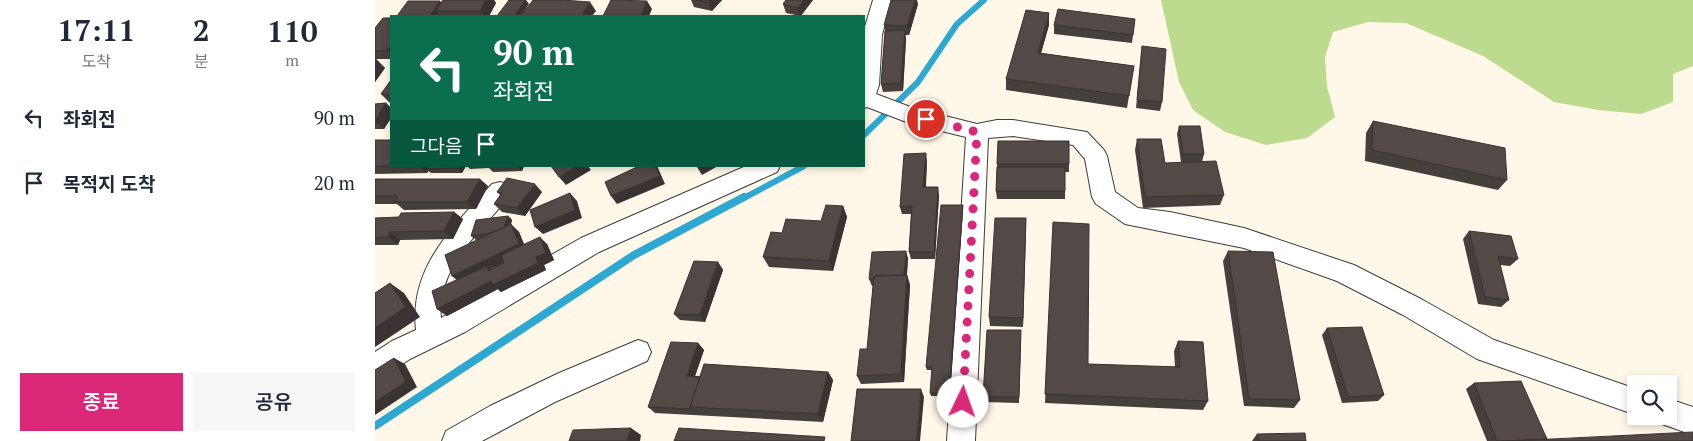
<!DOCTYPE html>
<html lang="ko">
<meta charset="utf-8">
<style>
body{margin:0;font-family:"PT Serif","Noto Sans KR",serif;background:#f6f6f7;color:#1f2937;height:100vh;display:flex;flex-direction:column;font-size:19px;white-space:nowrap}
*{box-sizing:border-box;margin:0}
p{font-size:16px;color:#747a83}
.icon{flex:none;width:28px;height:28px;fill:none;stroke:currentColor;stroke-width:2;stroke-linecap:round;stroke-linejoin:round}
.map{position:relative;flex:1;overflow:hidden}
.panel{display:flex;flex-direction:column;background:#fff;width:375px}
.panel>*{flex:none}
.banner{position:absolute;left:15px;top:15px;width:475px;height:152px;border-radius:0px;box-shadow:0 2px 8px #0003;background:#0b6e4f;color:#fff;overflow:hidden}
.controls{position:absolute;left:1252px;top:375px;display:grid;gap:10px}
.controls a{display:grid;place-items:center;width:50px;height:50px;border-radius:0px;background:#fff;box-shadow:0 2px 8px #0003;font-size:25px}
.pin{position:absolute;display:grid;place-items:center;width:42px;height:42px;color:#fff;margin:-21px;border:2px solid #fff;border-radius:50%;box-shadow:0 1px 5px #0007}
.me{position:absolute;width:55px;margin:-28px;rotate:3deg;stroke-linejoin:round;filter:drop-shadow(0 0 4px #0008)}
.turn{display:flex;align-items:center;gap:18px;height:105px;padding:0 20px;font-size:22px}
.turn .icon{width:65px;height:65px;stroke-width:2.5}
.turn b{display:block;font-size:35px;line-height:42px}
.then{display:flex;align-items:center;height:48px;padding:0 20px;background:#0003;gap:10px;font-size:19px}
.eta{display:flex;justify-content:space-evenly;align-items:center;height:85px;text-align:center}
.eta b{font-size:30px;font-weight:600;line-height:35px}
.primary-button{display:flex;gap:10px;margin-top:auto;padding:10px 20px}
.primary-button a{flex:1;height:58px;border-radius:0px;background:#db2777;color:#fff;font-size:20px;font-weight:600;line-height:58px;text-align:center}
.primary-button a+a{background:#f6f6f7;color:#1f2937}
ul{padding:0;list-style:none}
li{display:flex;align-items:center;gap:15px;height:65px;padding:0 20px}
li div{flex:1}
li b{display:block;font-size:19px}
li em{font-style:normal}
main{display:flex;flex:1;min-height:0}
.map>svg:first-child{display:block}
</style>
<main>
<section class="panel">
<div class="eta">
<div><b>17:11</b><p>도착</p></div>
<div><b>2</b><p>분</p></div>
<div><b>110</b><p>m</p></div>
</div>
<ul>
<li><svg class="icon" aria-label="left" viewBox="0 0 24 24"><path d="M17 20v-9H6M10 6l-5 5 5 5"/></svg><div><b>좌회전</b></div><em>90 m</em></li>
<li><svg class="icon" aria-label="arrive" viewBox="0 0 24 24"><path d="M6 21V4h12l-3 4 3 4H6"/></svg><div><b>목적지 도착</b></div><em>20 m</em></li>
</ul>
<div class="primary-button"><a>종료</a><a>공유</a></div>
</section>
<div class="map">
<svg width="1318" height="441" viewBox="0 0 1318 441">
<rect width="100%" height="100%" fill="#fff7e7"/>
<path fill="#bcdb8e" d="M786,0H1318V66L1298,74V102L1266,114L1223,110L1179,102L1108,56L1031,23L993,22L958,32L950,57L952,86L960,117L932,138L891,145L850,132L818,110L804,82Z"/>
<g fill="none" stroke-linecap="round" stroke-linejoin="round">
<path stroke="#2da8d3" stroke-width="6" d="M489,135L543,82L582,24L609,0
M367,199L429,166"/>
<path stroke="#2da8d3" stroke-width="8" d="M0,426L259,255L369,197"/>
<defs>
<path id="minor" d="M498,0H516L507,35L504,85L501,94L538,108L602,124L622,120H638L712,132L729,150L732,156L740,192L763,208L795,212L869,228L979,265L1046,299L1119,340L1261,389V415L1102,359L1028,315L962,281L869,248L750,224L721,204L717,197L710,159L698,145L638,136L613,138L600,441H572L591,137L534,123L492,107L489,108V30Z
M371,166H405L402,172L224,252L90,332L35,359L10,376L0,380V352L17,341L41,330C34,267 78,227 117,184L125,182L133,184L137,191C131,202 121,211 113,221C88,248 62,280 66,318L206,238Z
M263,340L272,343L276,352L272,361L180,402L107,441H67L71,431L115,406L184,373Z
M1294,399L1318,407V435L1284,423L1281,416H1294Z"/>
</defs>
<use href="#minor" stroke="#3d3d3d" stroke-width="2"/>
<use href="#minor" fill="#fff" fill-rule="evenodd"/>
</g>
<path fill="#473f3c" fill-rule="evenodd" d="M68,0H119L121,3L114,16H22L65,1L66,3Z
M316,0H347L337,11L319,7Z
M438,0L426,16L411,13L408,4Z
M543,4L534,35H530L531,39L528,91L508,92L506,84L510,31L509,25Z
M16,18V59H1L10,68L0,82V28Z
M760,19L757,43L679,34V25Z
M674,25L666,53L759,66L752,108L631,90V79Z
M767,46L787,102L785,111L761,108Z
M16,80V103H15L6,94Z
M11,103L16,108V118L9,129H0V104Z
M998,121L1132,180L1123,190L990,161L991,133Z
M804,126L829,154L827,162L849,195L845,205L768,208L760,150L762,139L790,163L817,162H806L802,134Z
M0,140H16V166H91L87,173H56L53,171L52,173L0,174Z
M623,141L694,164V172H690V199H622L621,191Z
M552,161L551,187L564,195L560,259H536L534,252L536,214H527L525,207Z
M92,166H149L147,171L118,172L114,168L95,169Z
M0,179L113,186L101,209L29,210L22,204H0Z
M122,192H167L150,216L127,212L119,204L125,195Z
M588,205V209L575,396H556L555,393L557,370H552L551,367Z
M468,206L472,217L458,271L394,267L388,257L407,233L446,221Z
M79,212L88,219L78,239L25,240L23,245H0V218L24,217Z
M133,216L137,220L136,225L144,232L149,244H172L179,260L169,265L171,270L126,292L123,289L72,316L62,309L82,280L77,276L103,240H101L96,236ZM129,263L116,269H115Z
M651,218L648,327L615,326L614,317Z
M678,222L713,364L800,367L799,351L803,341L833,401L828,410L670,403Z
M1094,231L1143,259L1135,266L1125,265L1134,300L1126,307L1103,304L1088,239Z
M853,251L925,400L919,408L869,406L848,261Z
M533,258L532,275L535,285L529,382L486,384L482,376L492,349L498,286H497L494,279Z
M343,262L348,270L330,322L305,320L299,314Z
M952,328L1009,395L1003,401L967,403L947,335Z
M646,337L644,403L609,402L608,397Z
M323,343L329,350L320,376L453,372L458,380L448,422L280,413L273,407Z
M1099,383L1172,439L1318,441H1112L1091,389Z
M882,434L931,441H877Z"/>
<path fill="#3a3331" d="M111,0H119L121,3L114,16H109L105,11Z
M150,0H151L154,4L146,16H139Z
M336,0H347L337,11L333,3Z
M429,0H438L425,16L423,8Z
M540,0H542L543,4L534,35L532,26Z
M65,1L72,10L61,11L65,16H55Z
M272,1L277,9L274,16H265Z
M215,2L221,11L217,16H206Z
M674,13V25L663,64V53Z
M530,30L531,39L528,91L526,83Z
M16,46V54L13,50Z
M1,59L10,68L0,82V60Z
M11,103L16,108V118L9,129L0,121Z
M551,153L552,161L550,195L548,187Z
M44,166H56L51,169L53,171L52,173Z
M84,166H91L87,173L83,168Z
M143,166H149L147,171Z
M202,166H213L216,170L191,185L184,177Z
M280,166H282L283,168L290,184L242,204L236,196Z
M323,166H343L327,175L322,167Z
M105,179L113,186L101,209L92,202Z
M160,184L167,192L150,216L142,208Z
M563,187L564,195L560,259L559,252Z
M195,193L202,201L207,218L168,234L160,227Z
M588,205V209L575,396L574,393Z
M468,206L472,217L458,271L454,261Z
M79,212L88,219L78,239L69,231Z
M133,216L137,220L132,236L128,232Z
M651,218V229L648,327V318Z
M136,224L144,232L152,252L115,269L120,273L86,283L77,276Z
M15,232L25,240L23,245L13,237Z
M165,237L172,244L179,260L169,265L171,270L126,292L123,289L72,316L62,309L161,257Z
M531,251L533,258L531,285L529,278Z
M343,262L348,270L330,322L325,315Z
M532,275L535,285L529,382L526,374Z
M15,283L29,293L45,317L0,347V328Z
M323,343L329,350L318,382L312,376Z
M19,358L30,364L42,387L0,415V402Z
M453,372L458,380L448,422L443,414Z
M546,389L549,397L545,441H542Z
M256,428L266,435L265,441H252Z"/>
<path fill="#534946" stroke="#3a3331" d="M68,0H111L105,11H61Z
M134,0H150L139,16H122Z
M158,0H187L215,2L206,16H146Z
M236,0L272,1L265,16H228Z
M322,0H336L333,3Z
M411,0H429L423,8L408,4Z
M516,0H540L532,26L509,25Z
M33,1H65L55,16H22Z
M683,9L760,19L758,35L679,25Z
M651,10L674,13L663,53L759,66L754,96L631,79Z
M8,18H16V46L13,50L0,51V28Z
M530,30L526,83L506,84L510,31Z
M767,46L791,49L787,102L762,100Z
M16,80V95L6,94Z
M11,103L0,121V104Z
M998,121L1130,148L1132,180L997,150Z
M804,126H825L829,154H808Z
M762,139H786L790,163L841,161L849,195L770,197Z
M0,140H16V166H0Z
M623,141H694V164H622Z
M551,153L548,187H563L559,252H534L537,206L525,207L529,154Z
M53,166H84L83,168L51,169Z
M176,166H202L184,177Z
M264,166H280L285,176L236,196L230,182Z
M622,167H690V191H621Z
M132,178L160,184L142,208L119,204L127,193L122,192Z
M0,179H105L92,202H20L23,196H0Z
M195,193L200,210L160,227L155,210Z
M451,205L468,206L454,261L388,257L396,232L407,233L411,219L446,221Z
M566,205H588L574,393H555L557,367H551Z
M79,212L69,231L15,232L13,237L0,238V218L24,217L26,213Z
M133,216L129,227L116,233L96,236L101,220Z
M620,218H651L648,318L614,317Z
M678,222L714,224L713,364L805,367L803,341L828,342L833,401L670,394Z
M136,224L144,244L77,276L70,255Z
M1094,231L1136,236L1143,259L1123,256L1134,300L1110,297Z
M165,237L171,253L161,257L163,263L118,285L116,281L62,309L57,291L112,266L113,271L129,263L126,255Z
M531,251L529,275L499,276V279H494L497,252Z
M853,251L898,252L925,400L874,399Z
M319,261L343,262L325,315L299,314Z
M532,275L526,374L482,376L485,349H492L499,276Z
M15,283L31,307L0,328V293Z
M987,327L1009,395L973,397L952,328Z
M612,330H646L644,397H608Z
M296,342L323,343L312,376L325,377L315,407L317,409L273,407Z
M19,358L31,382L0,402V370Z
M329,364L453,372L443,414L315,407Z
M1146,381L1172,439L1122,441L1099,383Z
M482,389H546L542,441H476Z
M256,428L252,441H194L198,430Z
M304,428L450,437L449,441H299Z
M1318,432V441H1137Z
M930,433L931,441H884L882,434Z"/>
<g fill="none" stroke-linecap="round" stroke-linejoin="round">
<path stroke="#db2777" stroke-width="9" stroke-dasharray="0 16.2" d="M551,119L602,132L588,402"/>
</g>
</svg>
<div class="controls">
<a><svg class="icon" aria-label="search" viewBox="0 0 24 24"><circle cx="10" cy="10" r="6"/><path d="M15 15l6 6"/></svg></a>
</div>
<div class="pin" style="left:551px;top:119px;background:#d93025"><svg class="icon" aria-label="arrive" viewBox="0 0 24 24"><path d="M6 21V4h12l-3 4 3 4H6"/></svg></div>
<svg class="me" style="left:588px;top:402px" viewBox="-20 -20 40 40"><circle r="19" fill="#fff"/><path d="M0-13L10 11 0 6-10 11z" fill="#db2777"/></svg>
<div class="banner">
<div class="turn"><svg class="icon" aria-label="left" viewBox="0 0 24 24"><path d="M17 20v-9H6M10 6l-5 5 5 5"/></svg><div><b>90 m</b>좌회전</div></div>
<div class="then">그다음<svg class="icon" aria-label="arrive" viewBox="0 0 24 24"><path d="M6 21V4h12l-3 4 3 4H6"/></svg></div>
</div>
</div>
</main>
